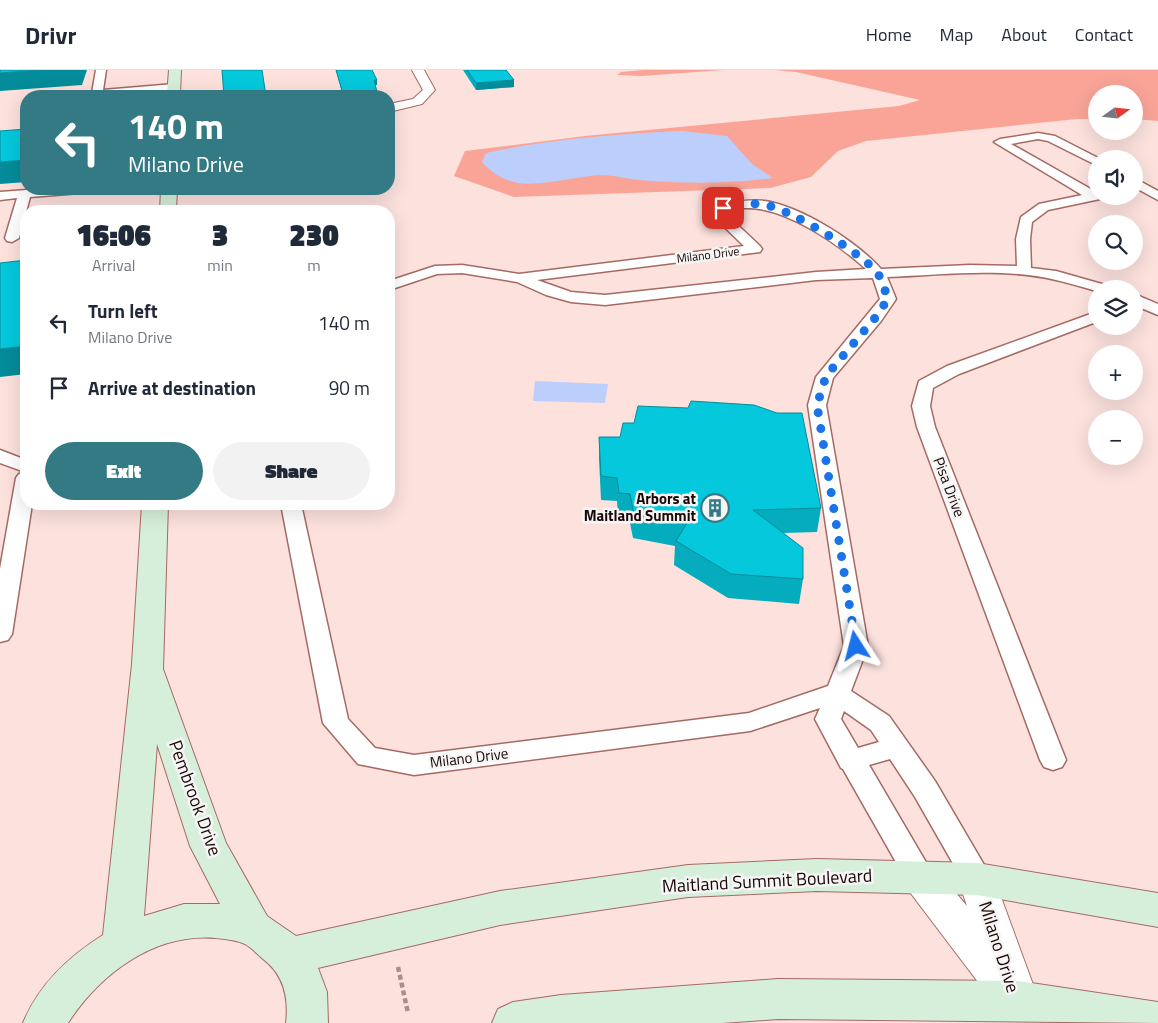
<!DOCTYPE html>
<meta charset="utf-8">
<style>
body{margin:0;font-family:"Titillium Web",sans-serif;background:#f2f2f3;color:#1f2937;height:100vh;display:flex;flex-direction:column;font-size:19px;white-space:nowrap}
*{box-sizing:border-box;margin:0}
p{font-size:16px;color:#747a83}
.icon{flex:none;width:28px;height:28px;fill:none;stroke:currentColor;stroke-width:2;stroke-linecap:round;stroke-linejoin:round}
.map{position:relative;flex:1;overflow:hidden}
.sheet{position:absolute;left:20px;top:135px;width:375px;height:305px;display:flex;flex-direction:column;background:#fff;border-radius:20px;box-shadow:0 5px 20px #0002}
.sheet>*{flex:none}
.banner{position:absolute;left:20px;top:20px;width:375px;height:105px;border-radius:20px;box-shadow:0 5px 20px #0002;background:#337a84;color:#fff;overflow:hidden}
.needle{width:32px;rotate:75deg}
.controls{position:absolute;left:1088px;top:15px;display:grid;gap:10px}
.controls a{display:grid;place-items:center;width:55px;height:55px;border-radius:50%;background:#fff;box-shadow:0 5px 20px #0002;font-size:25px}
.pin{position:absolute;display:grid;place-items:center;width:42px;height:42px;color:#fff;margin:-21px;border-radius:10px;box-shadow:0 2px 8px #0006}
.me{position:absolute;width:55px;margin:-28px;rotate:351deg;stroke-linejoin:round;filter:drop-shadow(0 0 4px #0008)}
.turn{display:flex;align-items:center;gap:18px;height:105px;padding:0 25px;font-size:22px}
.turn .icon{width:65px;height:65px;stroke-width:2.5}
.turn b{display:block;font-size:35px;line-height:42px}
.eta{display:flex;justify-content:space-evenly;align-items:center;height:85px;text-align:center}
.eta b{font-size:30px;font-weight:800;line-height:35px}
.action{display:flex;gap:10px;margin-top:auto;padding:10px 25px}
.action a{flex:1;height:58px;border-radius:30px;background:#337a84;color:#fff;font-size:20px;font-weight:800;line-height:58px;text-align:center}
.action a+a{background:#f2f2f3;color:#1f2937}
ul{padding:0;list-style:none}
li{display:flex;align-items:center;gap:15px;height:65px;padding:0 25px}
li div{flex:1}
li b{display:block;font-size:19px}
li em{font-style:normal}
header{display:flex;align-items:center;gap:30px;box-sizing:border-box;height:70px;padding:0 25px;background:#fff;border-bottom:1px solid #e0e1e3}
header strong{font-size:24px}
nav{display:flex;gap:28px;margin-inline-start:auto;font-size:18px}
.map>svg:first-child{display:block}
</style>
<header>
<strong>Drivr</strong>
<nav><a>Home</a><a>Map</a><a>About</a><a>Contact</a></nav>
</header>
<div class="map">
<svg width="1158" height="953" viewBox="0 0 1158 953">
<rect width="100%" height="100%" fill="#fce1dd"/>
<path fill="#faa498" d="M643,0H723L642,6L617,5L621,2Z
M774,0H1158V51L1134,49V24H1096V49H1077L866,71L838,81L811,107L770,118L514,127L454,106L465,81L585,66L899,36L920,30L796,2Z"/>
<path fill="#bccefb" d="M682,61L727,66L752,94L773,108C728,114 684,114 639,110C626,109 615,105 601,105C578,106 534,118 514,112C501,109 491,102 482,92L486,83C550,69 617,64 682,61Z
M535,311L608,314L605,333L533,331Z"/>
<g fill="none" stroke-linecap="round" stroke-linejoin="round">
<defs>
<path id="lane" d="M96,0H106L103,20L174,14L179,17L174,20L97,26L92,23Z
M1038,63L1055,66L1100,89H1096V94L1092,93L1048,71L1038,69L1011,74L1096,122V126H1102L1100,129L1048,140L1032,152L1030,169L1031,198L1056,201L1109,216L1111,219H1096V221C1083,217 1069,213 1056,210C1003,197 941,205 887,207L896,229L881,251L833,308L826,335L868,576L851,621L889,646L935,711L987,800L992,809L987,818L977,822L967,818L915,727L890,689L869,695L934,806L929,815L919,819L909,815L843,699L841,698L815,649L820,638L750,661L414,705L358,694L323,653L281,434H301L348,649L375,678L414,685L749,643L828,616L844,576L808,335L816,307L880,229L873,208L816,210L605,235L571,232L546,225L517,212L462,203L437,204L389,220V211L435,196L462,195L519,204L744,176L713,146L718,135C733,132 750,129 765,131C802,137 856,171 881,199L970,195L1017,196L1016,169L1021,147L1039,134L1082,125L994,72L1000,69ZM744,138C784,136 837,173 866,199L816,202L605,225L571,222L537,210L760,182L762,179L760,176L727,145L728,141ZM844,641L871,660L879,672L858,678L841,649Z
M1134,108L1158,121V130L1134,117Z
M40,119H86L80,123L30,127L19,168L12,172L7,171L5,168L17,128L0,130V122Z
M1134,224L1158,234V245L1134,235Z
M1096,242V252L959,304L933,318L930,336L935,357L1066,690L1062,697L1053,700L1044,697L1040,690L917,357L912,336L919,311L947,296Z
M0,380L26,390V434H32L12,564L8,570L0,572V499L16,408L19,404L25,402L0,393Z"/>
<path id="street" d="M412,0H424L435,20L422,34L389,42V34L413,29L423,20Z
M919,790L932,795L967,836L958,809L964,797L977,793L990,797L1039,931L1033,945L1018,951L1003,945L906,817L900,806L906,795Z"/>
<path id="secondary" d="M169,0H181L180,26H167Z
M161,119H177L176,141H160Z
M142,434H168L163,599L226,773L267,846L296,866L500,821L688,795L817,789L977,793L1158,823V857L977,825L817,821L688,827L500,855L318,898L327,922L328,953H286C289,927 284,905 263,889C257,884 252,878 245,874C236,870 225,869 215,868C154,863 100,904 68,953H23C39,914 68,887 103,865L132,594ZM157,674L190,776L220,834H184L144,846Z
M778,909L1018,911L1158,932V953L778,949L722,953H492L498,939L513,932L561,925Z"/>
</defs>
<use href="#lane" stroke="#a56a63" stroke-width="3"/>
<use href="#street" stroke="#a56a63" stroke-width="2"/>
<use href="#secondary" stroke="#a56a63" stroke-width="2"/>
<path stroke="#a78f8c" stroke-width="4.5" stroke-dasharray="5 3" stroke-linecap="butt" d="M398,897L408,943"/>
<use href="#lane" fill="#fff" fill-rule="evenodd"/>
<use href="#street" fill="#fff" fill-rule="evenodd"/>
<use href="#secondary" fill="#d6efda" fill-rule="evenodd"/>
</g>
<path fill="#04acbd" d="M336,0H372L377,15H375L378,26H343Z
M463,0H506L514,10V17L476,20Z
M599,367L821,438L817,462L783,463L803,509L799,534L728,528L674,495L675,476L633,468L629,448L618,446L617,431L601,430L599,389Z"/>
<path fill="#048c9a" d="M39,0H87L82,15L0,21V3Z
M374,10H377V15H374Z
M514,10V17L476,20V13Z
M377,22L378,26H343V24Z
M26,90V112L0,114V92Z
M26,276V304L0,307V279Z"/>
<path fill="#05c8dc" stroke="#048c9a" d="M0,0H39L0,3Z
M222,0H262L266,26H224Z
M336,0H372L377,10H374L377,22L343,24Z
M467,0H506L514,10L476,13Z
M26,59V90L0,92V61Z
M26,190V276L0,279V193Z
M691,331L754,335L777,343H802L821,438L753,440L803,478V509L731,504L676,471L687,453L634,445L630,424L619,423L617,408L601,406L599,367H620L623,353H634L638,336L688,338Z"/>
<g fill="none" stroke-linecap="round" stroke-linejoin="round">
<path stroke="#1a73e8" stroke-width="9" stroke-dasharray="0 16.2" d="M723,138C737,135 751,132 765,135C788,138 864,184 878,204C883,211 885,222 888,229L875,248L826,306L817,335L856,576"/>
</g>
<defs>
<symbol id="building-ring" viewBox="-11 -11 22 22"><circle r="9.5" fill="#f5f5f5" stroke="#337a84" stroke-width="1.5"/><path d="M-4-6H4V6H1V3H-1V6H-4ZM-2.5-4.3h1.7v1.8h-1.7ZM.8-4.3h1.7v1.8H.8ZM-2.5-1h1.7V.8h-1.7ZM.8-1h1.7V.8H.8Z" fill="#337a84"/></symbol>
</defs>
<g fill-rule="evenodd">
<use href="#building-ring" x="699" y="422" width="32" height="32"/>
</g>
<g text-anchor="middle" stroke-width="5" stroke-linejoin="round" paint-order="stroke">
<g font-size="12" fill="#1a0604" stroke="#f5f5f5">
<text transform="translate(708 185) rotate(-7)" y="4">Milano Drive</text>
</g>
<g font-size="15" fill="#1a0604" stroke="#f5f5f5">
<text transform="translate(949 417) rotate(69)" y="5">Pisa Drive</text>
<text transform="translate(469 688) rotate(-7)" y="5">Milano Drive</text>
</g>
<g font-size="15" font-weight="bold" fill="#1a0604" stroke="#f5f5f5" text-anchor="end">
<text x="696" y="434">Arbors at<tspan x="696" dy="17">Maitland Summit</tspan></text>
</g>
<g font-size="18" fill="#1a0604" stroke="#f5f5f5">
<text transform="translate(195 728) rotate(70)" y="6">Pembrook Drive</text>
<text transform="translate(767 811) rotate(-3)" y="6">Maitland Summit Boulevard</text>
<text transform="translate(999 877) rotate(72)" y="6">Milano Drive</text>
</g>
</g>
</svg>
<div class="controls">
<a><svg class="needle" viewBox="-14 -14 28 28"><path d="M0-13l5 13h-10z" fill="#e53935"/><path d="M0 13l5-13h-10z" fill="#747a83"/></svg></a>
<a><svg class="icon" aria-label="sound" viewBox="0 0 24 24"><path d="M4 9h4l5-4v14l-5-4H4zM17 9q2 3 0 6"/></svg></a>
<a><svg class="icon" aria-label="search" viewBox="0 0 24 24"><circle cx="10" cy="10" r="6"/><path d="M15 15l6 6"/></svg></a>
<a><svg class="icon" aria-label="layers" viewBox="0 0 24 24"><path d="M12 4l9 5-9 5-9-5zM3 14l9 5 9-5"/></svg></a>
<a>+</a>
<a>−</a>
</div>
<div class="pin" style="left:723px;top:138px;background:#d93025"><svg class="icon" aria-label="arrive" viewBox="0 0 24 24"><path d="M6 21V4h12l-3 4 3 4H6"/></svg></div>
<svg class="me" style="left:856px;top:576px" viewBox="-20 -20 40 40"><path d="M0-17L14 15 0 8-14 15z" fill="#1a73e8" stroke="#fff" stroke-width="4"/></svg>
<div class="banner">
<div class="turn"><svg class="icon" aria-label="left" viewBox="0 0 24 24"><path d="M17 20v-9H6M10 6l-5 5 5 5"/></svg><div><b>140 m</b>Milano Drive</div></div>
</div>
<section class="sheet">
<div class="eta">
<div><b>16:06</b><p>Arrival</p></div>
<div><b>3</b><p>min</p></div>
<div><b>230</b><p>m</p></div>
</div>
<ul>
<li><svg class="icon" aria-label="left" viewBox="0 0 24 24"><path d="M17 20v-9H6M10 6l-5 5 5 5"/></svg><div><b>Turn left</b><p>Milano Drive</p></div><em>140 m</em></li>
<li><svg class="icon" aria-label="arrive" viewBox="0 0 24 24"><path d="M6 21V4h12l-3 4 3 4H6"/></svg><div><b>Arrive at destination</b></div><em>90 m</em></li>
</ul>
<div class="action"><a>Exit</a><a>Share</a></div>
</section>
</div>
